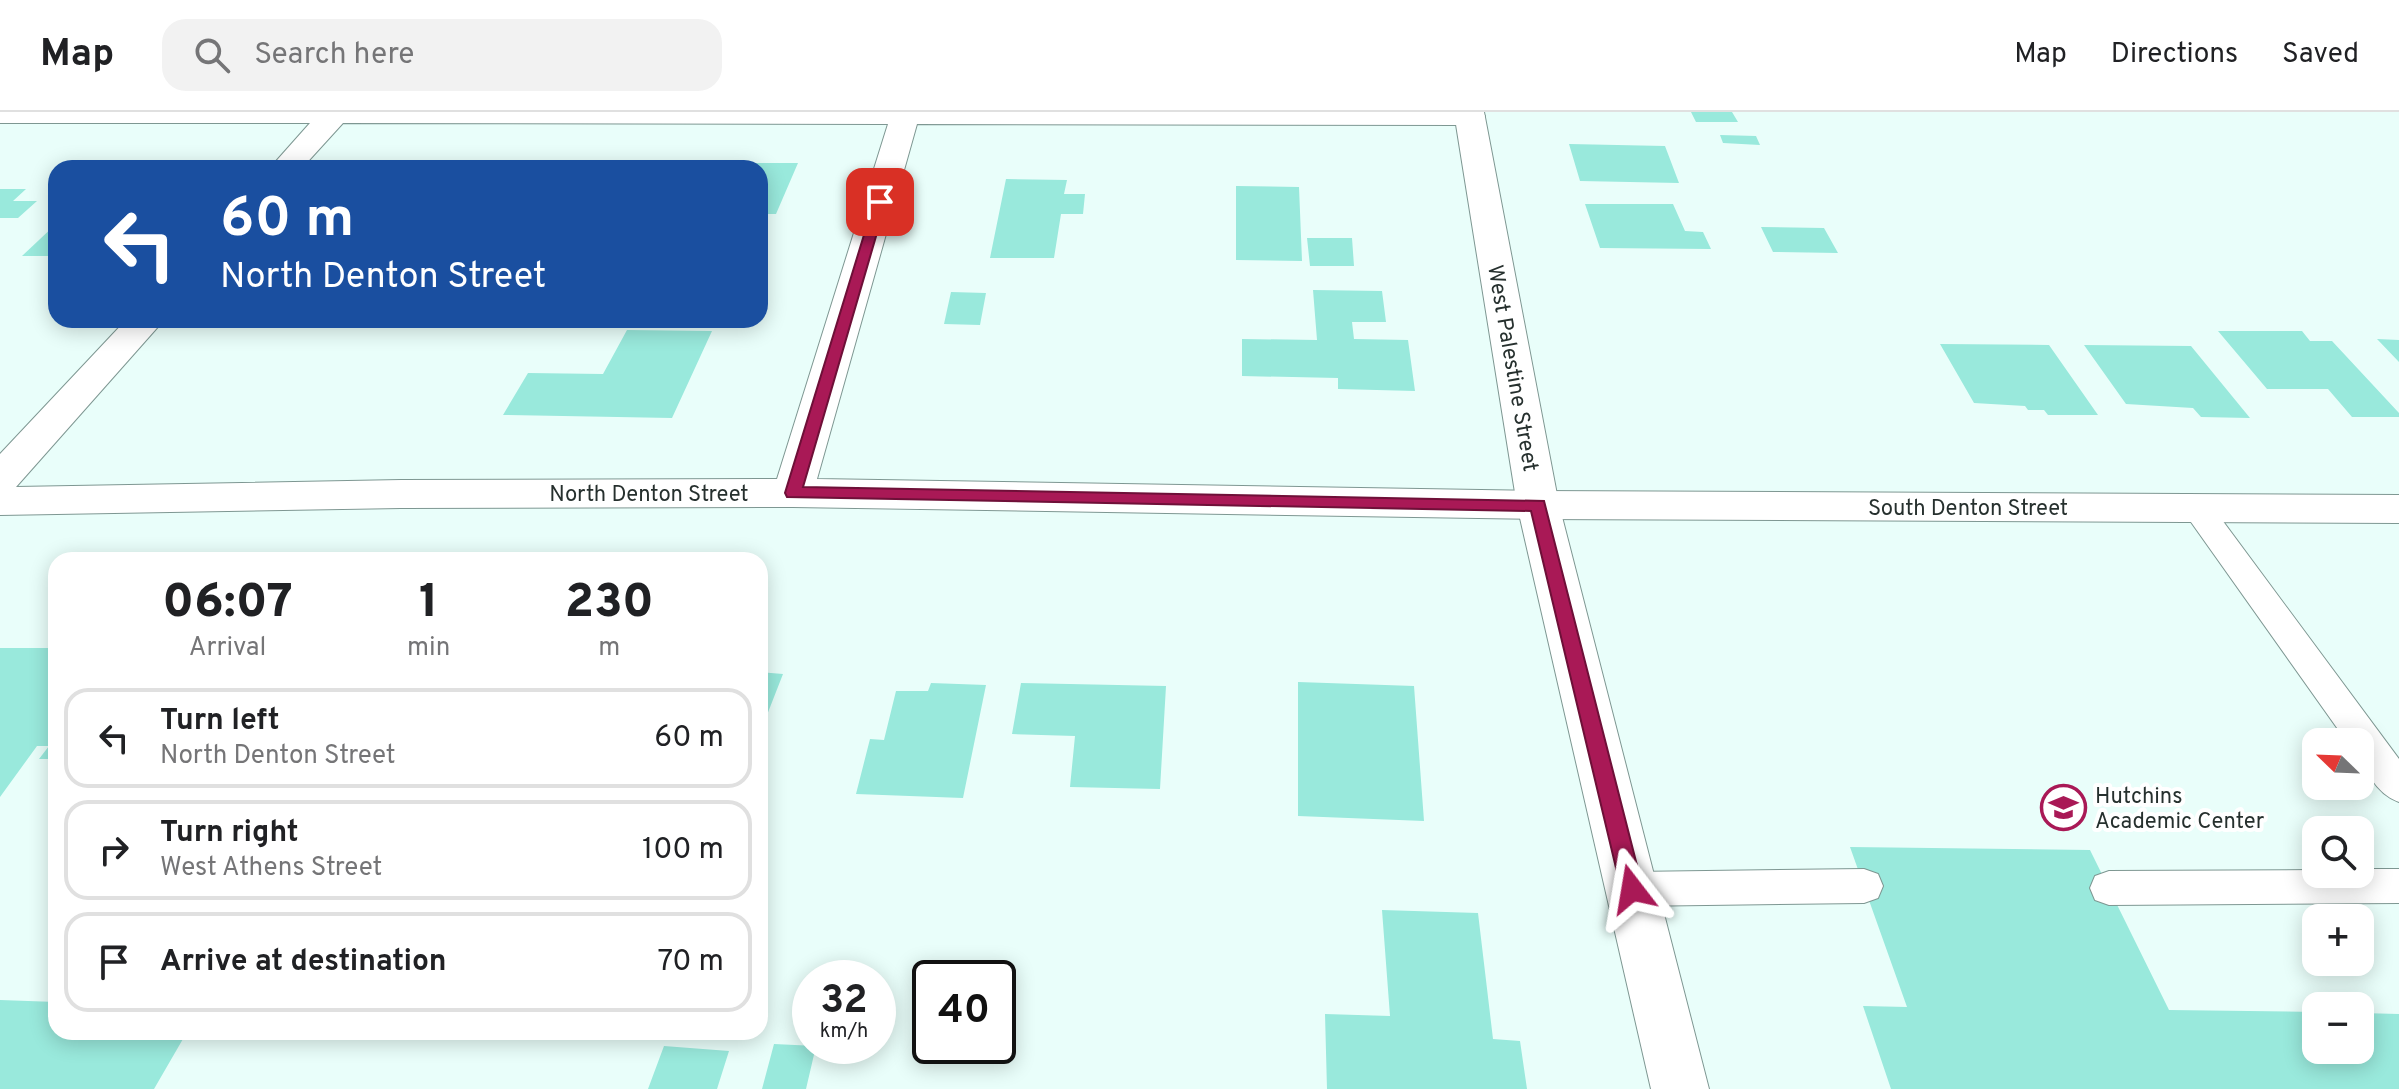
<!DOCTYPE html>
<meta charset="utf-8">
<style>
body{margin:0;font-family:Overpass,sans-serif;background:#f2f2f2;color:#202124;height:100vh;display:flex;flex-direction:column;font-size:30px;white-space:nowrap}
*{box-sizing:border-box;margin:0}
p{font-size:26px;color:#757577}
.icon{flex:none;width:44px;height:44px;fill:none;stroke:currentColor;stroke-width:2;stroke-linecap:round;stroke-linejoin:round}
.map{position:relative;flex:1;overflow:hidden}
.sheet{position:absolute;left:48px;top:440px;width:720px;height:488px;display:flex;flex-direction:column;background:#fff;border-radius:24px;box-shadow:0 4px 20px #0003}
.sheet>*{flex:none}
.top-card{position:absolute;left:48px;top:48px;width:720px;height:168px;border-radius:24px;box-shadow:0 4px 20px #0003;background:#1a4fa0;color:#fff;overflow:hidden}
.needle{width:52px;rotate:293deg}
.tools{position:absolute;left:2302px;top:616px;display:grid;gap:16px}
.tools a{display:grid;place-items:center;width:72px;height:72px;border-radius:16px;background:#fff;box-shadow:0 4px 20px #0003;font-size:40px}
.speed{position:absolute;left:792px;top:848px;display:flex;gap:16px;font-size:40px;font-weight:700;text-align:center}
.speed>*{display:grid;place-content:center;width:104px;height:104px;border-radius:50%;background:#fff;box-shadow:0 4px 20px #0003;line-height:1}
.speed small{font-size:20px;font-weight:400}
.speed .limit{border:4px solid #111;border-radius:12px;background:#fff;color:#111}
.pin{position:absolute;display:grid;place-items:center;width:68px;height:68px;color:#fff;margin:-34px;border-radius:16px;box-shadow:0 4px 12px #0006}
.me{position:absolute;width:88px;margin:-44px;rotate:346deg;stroke-linejoin:round;filter:drop-shadow(0 0 6px #0008)}
.turn{display:flex;align-items:center;gap:28px;height:168px;padding:0 40px;font-size:36px}
.turn .icon{width:104px;height:104px;stroke-width:2.5}
.turn b{display:block;font-size:56px;line-height:68px}
.eta{display:flex;justify-content:space-evenly;align-items:center;height:136px;text-align:center}
.eta b{font-size:48px;font-weight:800;line-height:56px}
ul{padding:0;list-style:none}
li{display:flex;align-items:center;gap:24px;height:100px;margin:0 16px 12px;padding:0 24px;border:4px solid #e0e0e0;border-radius:24px}
li div{flex:1}
li b{display:block;font-size:30px}
li em{font-style:normal}
header{display:flex;align-items:center;gap:48px;box-sizing:border-box;height:112px;padding:0 40px;background:#fff;border-bottom:2px solid #e0e0e0}
header strong{font-size:38px}
nav{display:flex;gap:44px;margin-inline-start:auto;font-size:28px}
.search{width:560px;height:72px;background:#f2f2f2;display:flex;align-items:center;gap:20px;box-sizing:border-box;padding:0 28px;border-radius:24px;color:#757577;font-size:30px}
.map>svg:first-child{display:block}
</style>
<header>
<strong>Map</strong>
<div class="search"><svg class="icon" aria-label="search" viewBox="0 0 24 24"><circle cx="10" cy="10" r="6"/><path d="M15 15l6 6"/></svg>Search here</div>
<nav><a>Map</a><a>Directions</a><a>Saved</a></nav>
</header>
<div class="map">
<svg width="2399" height="977" viewBox="0 0 2399 977">
<rect width="100%" height="100%" fill="#e9fefa"/>
<path fill="#99e9dc" d="M1691,0H1732L1738,10H1696Z
M1720,23L1756,24L1760,33L1723,31Z
M1569,32L1665,34L1679,71L1580,69Z
M737,51H798L776,102H760V56H735Z
M1006,67L1067,68L1064,82H1085L1083,102H1061L1054,146H990Z
M1236,74L1299,75L1302,149L1236,148Z
M0,77H26L13,89H37L18,106H0Z
M1585,92H1673L1685,119L1703,120L1711,137L1600,136Z
M56,112V144H22Z
M1761,115L1824,116L1838,141L1773,140Z
M1307,126H1352L1354,154H1310Z
M1313,178L1382,179L1386,210H1352L1354,227L1408,228L1415,279L1338,277V266L1242,264V227L1317,228Z
M951,180L986,181L980,213L944,212Z
M627,218L712,219L672,306L503,303L528,261L603,262Z
M2218,219H2302L2310,229H2332L2399,301V305H2352L2328,277H2267Z
M2377,227L2399,228V250Z
M1940,232L2049,233L2098,303H2048L2044,298H2028L2025,294L1974,291Z
M2084,233L2191,234L2250,306L2201,305L2193,296L2126,292Z
M0,536H56V647H39L49,634H37L0,685Z
M760,560L783,562L760,621Z
M1298,570L1414,574L1424,709L1298,704Z
M931,571L986,573L963,686L856,682L870,627L884,628L896,579H928Z
M1021,571L1166,574L1160,677L1070,675L1075,624L1012,622Z
M1850,735L2090,738L2169,898L2316,900V938H2360V901L2399,902V977H1891L1863,894L1907,895Z
M1382,798L1478,801L1493,927L1520,929L1527,977H1327L1325,902L1390,904Z
M0,888L56,890V920H187L154,977H0Z
M774,932L816,934L806,977H762Z
M664,934L729,939L717,977H648Z"/>
<g fill="none" stroke-linecap="round" stroke-linejoin="round">
<defs>
<path id="lane" d="M2197,386L2208,389L2399,647V690C2376,682 2360,654 2360,630H2347L2186,403L2182,396L2186,389Z
M1864,757L1878,762L1883,774L1878,786L1864,791L1632,794L1618,789L1613,777L1618,765L1632,760Z
M2360,757H2399V791L2109,793L2095,788L2090,776L2095,764L2109,759L2316,758V762H2360Z"/>
<path id="street" d="M0,0H1482L1485,4L1480,10L1470,13L917,12L817,367L1538,379L2399,383V411L1538,407L793,395L401,396L0,403V342L126,208H164L16,375L401,368L777,367L888,12L343,11L302,56H270L310,11H0Z"/>
<path id="secondary" d="M1454,0H1484L1559,393L1709,977H1651L1517,393Z"/>
</defs>
<use href="#lane" stroke="#7e9792" stroke-width="2"/>
<use href="#street" stroke="#7e9792" stroke-width="2"/>
<use href="#secondary" stroke="#7e9792" stroke-width="2"/>
<use href="#lane" fill="#fff" fill-rule="evenodd"/>
<use href="#street" fill="#fff" fill-rule="evenodd"/>
<use href="#secondary" fill="#fff" fill-rule="evenodd"/>
</g>
<path fill="#a91956" stroke="#6e1038" stroke-width="2" d="M875,87L886,90L803,375L1544,389L1643,777L1640,783L1632,786L1624,783L1621,777L1531,399L787,385L785,381Z"/>
<defs>
<symbol id="school-ring" viewBox="-11 -11 22 22"><circle r="9.5" fill="#fff" stroke="#a91956" stroke-width="1.5"/><path d="M0-5L7-2L0 1L-7-2ZM-4 1L0 2.5L4 1V4Q0 6-4 4Z" fill="#a91956"/></symbol>
</defs>
<g fill-rule="evenodd">
<use href="#school-ring" x="2038" y="670" width="51" height="51"/>
</g>
<g text-anchor="middle" stroke-width="8" stroke-linejoin="round" paint-order="stroke">
<g font-size="22" fill="#26302e" stroke="#fff">
<text transform="translate(1514 256) rotate(80)" y="8">West Palestine Street</text>
<text x="649" y="389">North Denton Street</text>
<text x="1968" y="403">South Denton Street</text>
</g>
<g font-size="22" fill="#26302e" stroke="#fff" text-anchor="start">
<text x="2095" y="691">Hutchins<tspan x="2095" dy="25">Academic Center</tspan></text>
</g>
</g>
</svg>
<div class="tools">
<a><svg class="needle" viewBox="-14 -14 28 28"><path d="M0-13l5 13h-10z" fill="#e53935"/><path d="M0 13l5-13h-10z" fill="#757577"/></svg></a>
<a><svg class="icon" aria-label="search" viewBox="0 0 24 24"><circle cx="10" cy="10" r="6"/><path d="M15 15l6 6"/></svg></a>
<a>+</a>
<a>−</a>
</div>
<div class="speed"><div>32<small>km/h</small></div><div class="limit">40</div></div>
<div class="pin" style="left:880px;top:90px;background:#d93025"><svg class="icon" aria-label="arrive" viewBox="0 0 24 24"><path d="M6 21V4h12l-3 4 3 4H6"/></svg></div>
<svg class="me" style="left:1632px;top:777px" viewBox="-20 -20 40 40"><path d="M0-17L14 15 0 8-14 15z" fill="#a91956" stroke="#fff" stroke-width="4"/></svg>
<div class="top-card">
<div class="turn"><svg class="icon" aria-label="left" viewBox="0 0 24 24"><path d="M17 20v-9H6M10 6l-5 5 5 5"/></svg><div><b>60 m</b>North Denton Street</div></div>
</div>
<section class="sheet">
<div class="eta">
<div><b>06:07</b><p>Arrival</p></div>
<div><b>1</b><p>min</p></div>
<div><b>230</b><p>m</p></div>
</div>
<ul>
<li><svg class="icon" aria-label="left" viewBox="0 0 24 24"><path d="M17 20v-9H6M10 6l-5 5 5 5"/></svg><div><b>Turn left</b><p>North Denton Street</p></div><em>60 m</em></li>
<li><svg class="icon" aria-label="right" viewBox="0 0 24 24"><path d="M7 20v-9h11M14 6l5 5-5 5"/></svg><div><b>Turn right</b><p>West Athens Street</p></div><em>100 m</em></li>
<li><svg class="icon" aria-label="arrive" viewBox="0 0 24 24"><path d="M6 21V4h12l-3 4 3 4H6"/></svg><div><b>Arrive at destination</b></div><em>70 m</em></li>
</ul>
</section>
</div>
